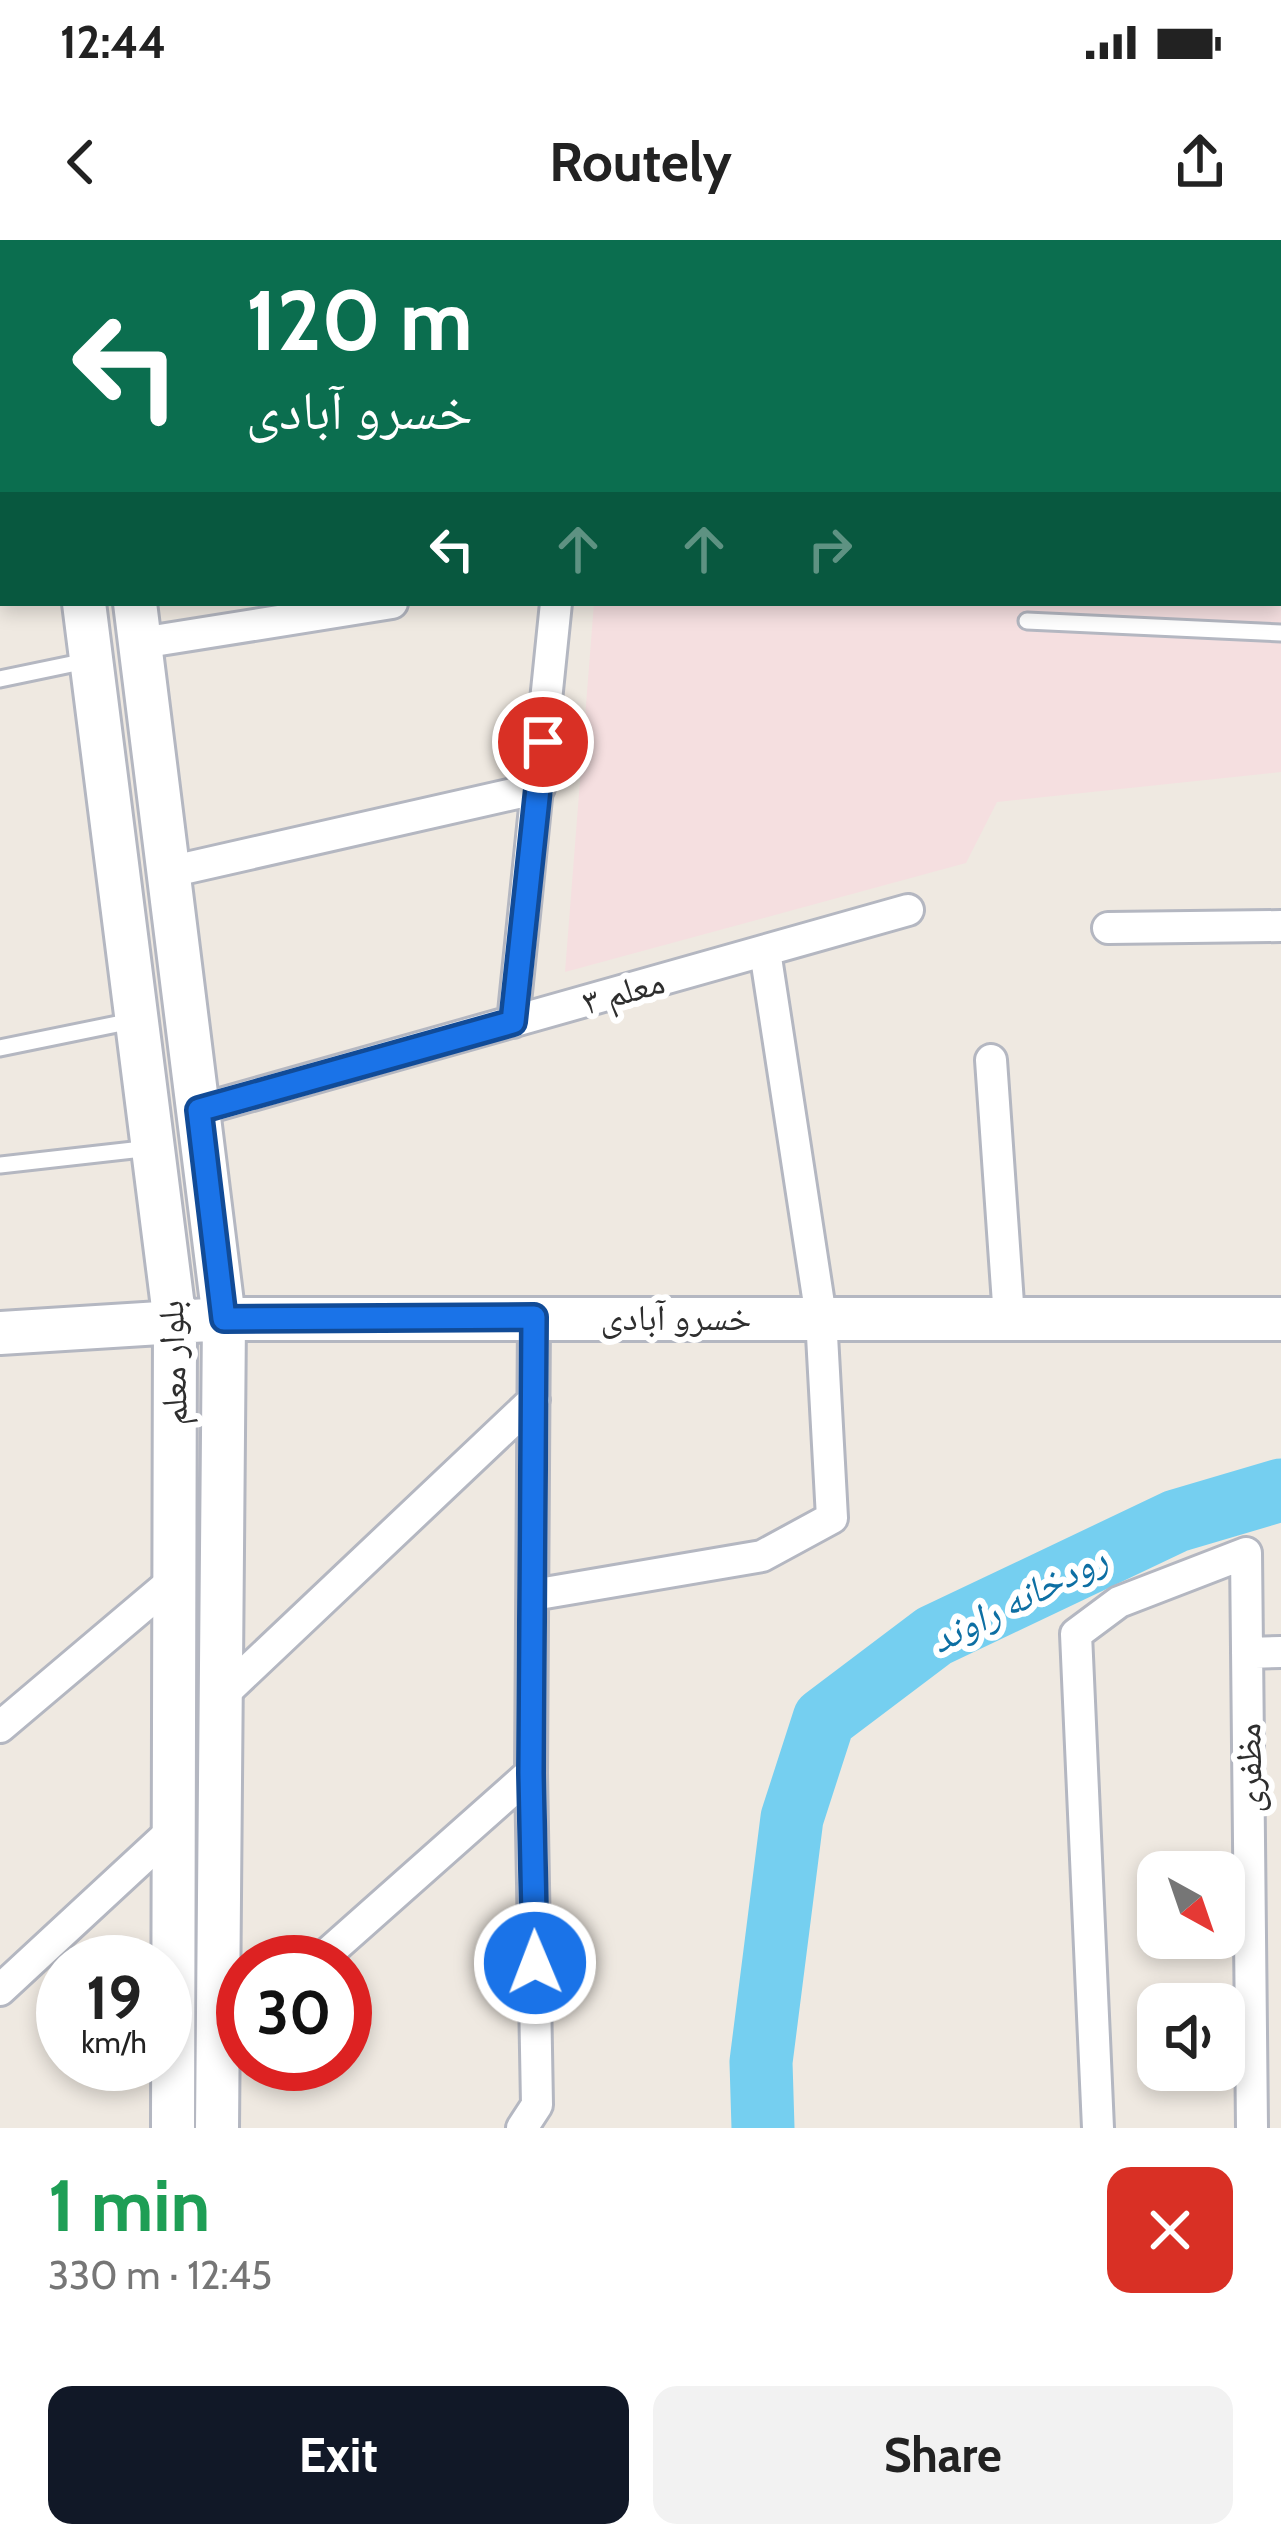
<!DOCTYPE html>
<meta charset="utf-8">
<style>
body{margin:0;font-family:Cabin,"Noto Naskh Arabic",sans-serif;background:#f2f2f2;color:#222;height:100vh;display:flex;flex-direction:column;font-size:45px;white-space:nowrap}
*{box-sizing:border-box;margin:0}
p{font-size:39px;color:#767676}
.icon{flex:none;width:66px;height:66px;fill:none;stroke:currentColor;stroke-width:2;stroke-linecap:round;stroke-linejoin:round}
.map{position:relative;height:1888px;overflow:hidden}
.drawer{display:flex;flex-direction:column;background:#fff;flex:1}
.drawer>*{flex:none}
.top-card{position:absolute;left:0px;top:0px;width:1281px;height:366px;box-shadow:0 6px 18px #0003;background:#0b6e4f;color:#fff;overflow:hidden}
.needle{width:78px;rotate:140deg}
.fabs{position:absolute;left:1137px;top:1611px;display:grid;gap:24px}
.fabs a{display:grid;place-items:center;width:108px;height:108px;border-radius:24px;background:#fff;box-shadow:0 6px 18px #0003;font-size:60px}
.speed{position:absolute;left:36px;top:1695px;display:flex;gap:24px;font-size:60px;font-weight:700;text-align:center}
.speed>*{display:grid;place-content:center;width:156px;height:156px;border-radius:50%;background:#fff;box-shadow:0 6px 18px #0003;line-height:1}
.speed small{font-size:30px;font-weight:400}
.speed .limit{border:18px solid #d22;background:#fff;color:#111}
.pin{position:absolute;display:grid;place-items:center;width:102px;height:102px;color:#fff;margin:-51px;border:6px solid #fff;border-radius:50%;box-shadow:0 3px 12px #0007}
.me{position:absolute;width:132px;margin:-66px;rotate:359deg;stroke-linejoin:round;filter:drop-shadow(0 0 9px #0008)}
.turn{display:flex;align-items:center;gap:42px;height:252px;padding:0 48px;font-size:54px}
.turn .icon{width:156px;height:156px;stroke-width:2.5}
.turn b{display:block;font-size:84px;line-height:102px}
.lanes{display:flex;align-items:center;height:114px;padding:0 48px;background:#0003;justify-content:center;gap:60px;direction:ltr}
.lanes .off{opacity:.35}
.round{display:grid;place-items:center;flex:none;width:126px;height:126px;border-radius:24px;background:#f2f2f2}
.overview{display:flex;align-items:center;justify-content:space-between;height:204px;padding:0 48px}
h1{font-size:72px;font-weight:700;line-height:90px;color:#1e9e55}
.button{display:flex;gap:24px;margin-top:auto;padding:24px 48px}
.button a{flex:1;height:138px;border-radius:24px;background:#111827;color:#fff;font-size:48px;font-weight:700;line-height:138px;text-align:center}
.button a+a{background:#f2f2f2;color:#222}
.status{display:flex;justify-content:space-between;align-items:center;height:84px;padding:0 60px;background:#fff;direction:ltr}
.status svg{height:33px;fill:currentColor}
header{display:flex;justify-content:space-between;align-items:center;height:156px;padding:0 48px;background:#fff;font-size:54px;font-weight:700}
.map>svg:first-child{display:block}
</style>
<div class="status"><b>12:44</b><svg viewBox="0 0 49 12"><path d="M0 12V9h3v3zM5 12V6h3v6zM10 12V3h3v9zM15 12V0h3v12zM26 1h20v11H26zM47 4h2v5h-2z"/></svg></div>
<header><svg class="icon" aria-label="back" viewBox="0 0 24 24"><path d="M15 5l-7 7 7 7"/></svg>Routely<svg class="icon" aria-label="share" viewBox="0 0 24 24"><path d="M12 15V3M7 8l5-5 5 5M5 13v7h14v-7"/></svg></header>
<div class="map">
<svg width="1281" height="1888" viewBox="0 0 1281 1888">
<rect width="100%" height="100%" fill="#efe9e1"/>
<path fill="#f5dfe0" d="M622,0H1281V532L997,562L966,623L565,732L594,363H1278V3H622Z"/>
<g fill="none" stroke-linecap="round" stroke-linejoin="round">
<path stroke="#75cff0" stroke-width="63" d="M763,1888L761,1822L792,1578L824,1479L934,1396L1176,1281L1281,1250"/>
<defs>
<path id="lane" d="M0,84L3,83
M1027,381L1281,393
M0,439L91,420
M0,808L132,781
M0,925L151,908"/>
<path id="street" d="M589,3V0
M0,185L3,183
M141,403L392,363
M169,632L539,548
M1108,688L1281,686
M513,782L556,363
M991,820L1009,1078
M199,870L908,670
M533,1355L762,1316L832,1278L821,1077L765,711
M1247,1413L1281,1412
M220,1457L534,1160
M0,1487L175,1339
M318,1722L531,1533
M0,1750L174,1589
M522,1888L537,1865L531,1533L534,1077
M1098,1888L1076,1394L1119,1362L1246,1313L1252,1888"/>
<path id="secondary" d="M45,0L46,3
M94,0L95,3
M84,363L175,1083L173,1888
M135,363L224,1079L217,1888
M0,1093L224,1079H1281"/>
</defs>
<use href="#lane" stroke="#b4b7c1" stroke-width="21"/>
<use href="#street" stroke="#b4b7c1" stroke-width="36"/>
<use href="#secondary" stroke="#b4b7c1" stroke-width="48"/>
<use href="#lane" stroke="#fff" stroke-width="15"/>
<use href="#street" stroke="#fff" stroke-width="30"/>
<use href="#secondary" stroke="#fff" stroke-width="42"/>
</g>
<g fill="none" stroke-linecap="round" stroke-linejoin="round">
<defs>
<path id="route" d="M535,1723L531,1533L534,1077L224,1079L199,870L513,782L543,502"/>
</defs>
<use href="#route" stroke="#114b97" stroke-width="30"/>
<use href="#route" stroke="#1a73e8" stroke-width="21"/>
</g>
<g text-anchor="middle" stroke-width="12" stroke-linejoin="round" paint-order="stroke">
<g font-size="36" fill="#2e2e2e" stroke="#fff">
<text transform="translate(623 751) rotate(-16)" y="13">معلم ۳</text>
<text x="676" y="1090">خسرو آبادی</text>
<text transform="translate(172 1123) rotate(-92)" y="13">بلوار معلم</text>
<text transform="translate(1248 1528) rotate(-91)" y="13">مظفری</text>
</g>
<g font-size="39" font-style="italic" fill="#0d6fa3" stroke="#fff">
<text transform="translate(1018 1358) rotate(-27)" y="14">رودخانه راوند</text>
</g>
</g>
</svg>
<div class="fabs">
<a><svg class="needle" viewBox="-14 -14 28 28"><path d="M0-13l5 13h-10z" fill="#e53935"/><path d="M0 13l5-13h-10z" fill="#767676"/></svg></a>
<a><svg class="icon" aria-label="sound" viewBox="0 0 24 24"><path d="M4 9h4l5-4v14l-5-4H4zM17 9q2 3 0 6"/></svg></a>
</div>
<div class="speed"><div>19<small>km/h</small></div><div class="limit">30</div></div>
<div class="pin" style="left:543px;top:502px;background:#d93025"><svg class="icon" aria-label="arrive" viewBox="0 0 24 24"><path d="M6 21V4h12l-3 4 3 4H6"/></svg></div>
<svg class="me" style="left:535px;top:1723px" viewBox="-20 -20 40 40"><circle r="17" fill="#1a73e8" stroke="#fff" stroke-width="3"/><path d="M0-11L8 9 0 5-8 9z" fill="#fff"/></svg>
<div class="top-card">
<div class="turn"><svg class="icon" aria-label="left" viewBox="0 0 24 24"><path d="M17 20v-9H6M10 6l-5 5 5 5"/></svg><div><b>120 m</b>خسرو آبادی</div></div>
<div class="lanes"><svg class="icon" aria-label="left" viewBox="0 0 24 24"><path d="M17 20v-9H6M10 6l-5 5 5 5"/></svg><svg class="icon off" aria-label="ahead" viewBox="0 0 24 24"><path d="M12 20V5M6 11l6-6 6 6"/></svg><svg class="icon off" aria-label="ahead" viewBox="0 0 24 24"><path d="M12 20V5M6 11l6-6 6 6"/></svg><svg class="icon off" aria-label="right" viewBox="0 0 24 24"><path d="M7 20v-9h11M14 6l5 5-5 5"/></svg></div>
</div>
</div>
<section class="drawer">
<div class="overview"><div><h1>1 min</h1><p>330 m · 12:45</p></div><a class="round" style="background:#d93025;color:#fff"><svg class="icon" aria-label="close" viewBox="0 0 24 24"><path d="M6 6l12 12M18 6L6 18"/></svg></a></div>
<div class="button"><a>Exit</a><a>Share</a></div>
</section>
